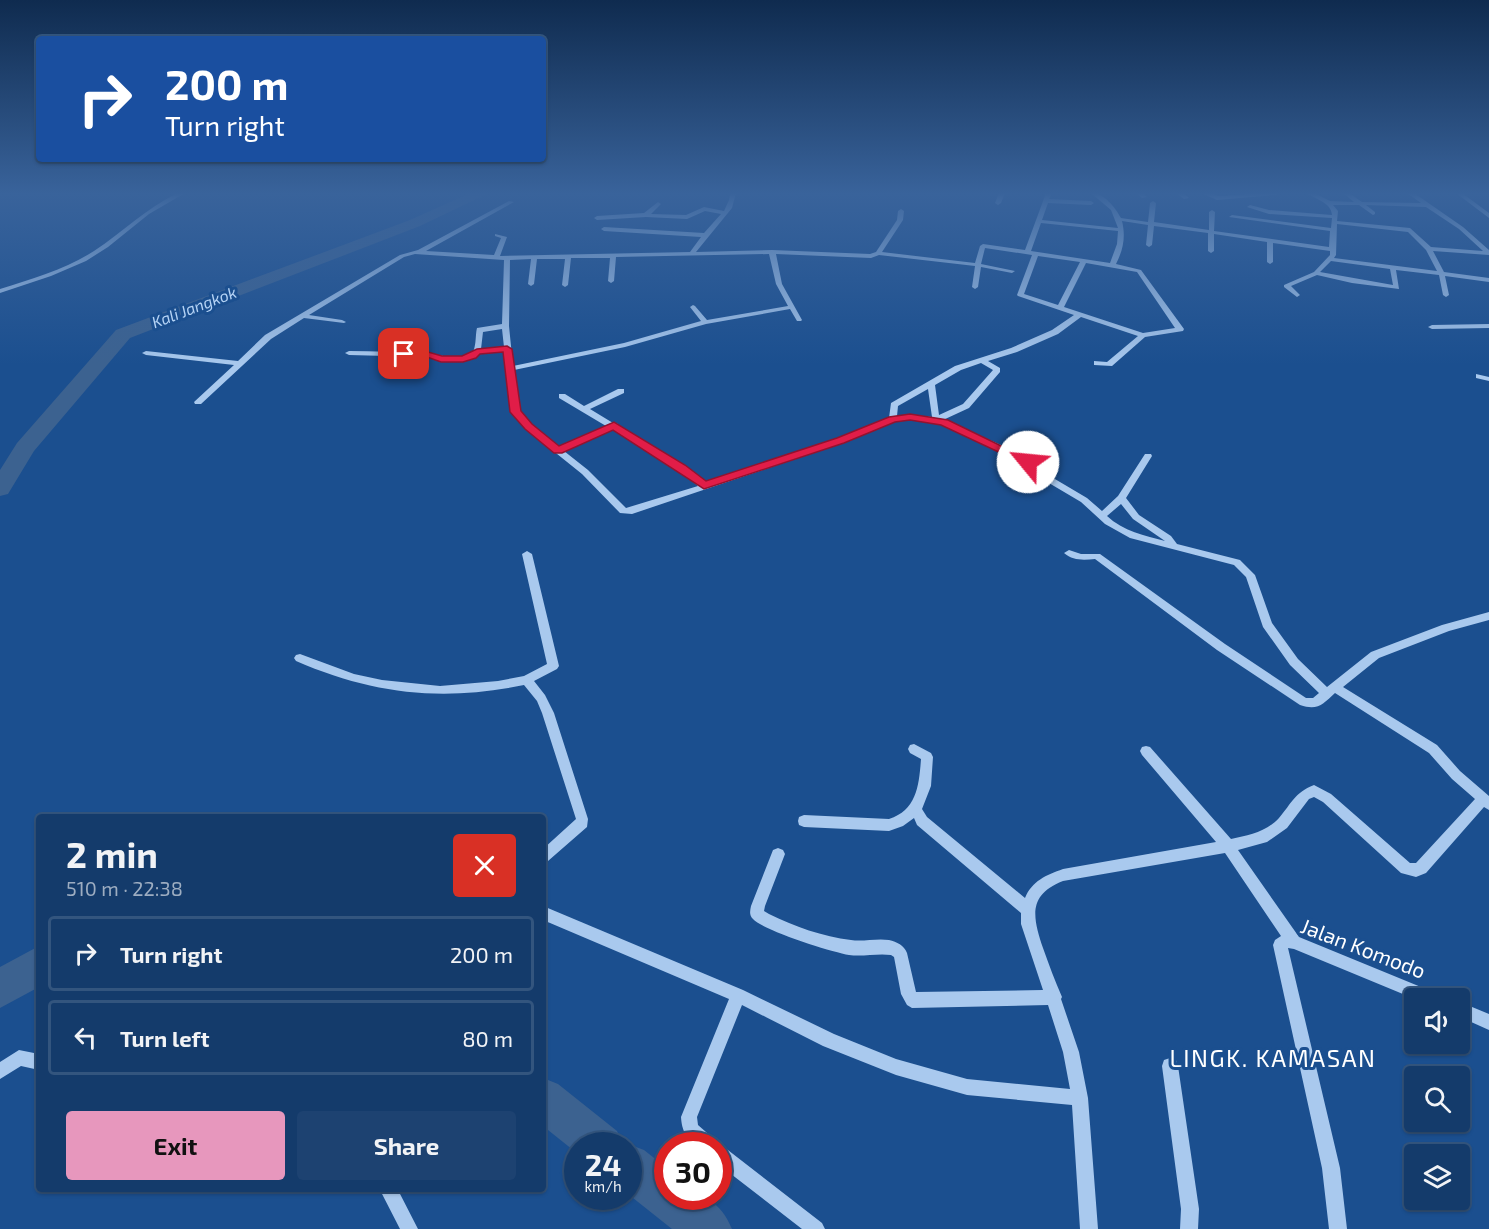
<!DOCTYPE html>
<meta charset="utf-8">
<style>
body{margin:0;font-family:"Exo 2",sans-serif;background:#1d4271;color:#f1f3f6;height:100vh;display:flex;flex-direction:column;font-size:22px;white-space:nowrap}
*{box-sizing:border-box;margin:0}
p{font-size:20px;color:#9dadc1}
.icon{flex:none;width:33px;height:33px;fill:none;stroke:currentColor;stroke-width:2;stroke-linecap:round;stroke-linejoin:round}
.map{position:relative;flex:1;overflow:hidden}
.details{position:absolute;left:36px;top:814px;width:510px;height:378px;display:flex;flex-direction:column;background:#143b6b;border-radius:6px;box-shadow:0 2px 4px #0004,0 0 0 2px #33557e}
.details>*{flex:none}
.top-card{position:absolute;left:36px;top:36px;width:510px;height:126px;border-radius:6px;box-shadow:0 2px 4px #0004,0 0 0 2px #33557e;background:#1a4fa0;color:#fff;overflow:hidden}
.buttons{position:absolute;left:1404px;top:988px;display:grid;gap:12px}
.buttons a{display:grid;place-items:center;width:66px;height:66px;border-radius:6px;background:#143b6b;box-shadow:0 2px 4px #0004,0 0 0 2px #33557e;font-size:30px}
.speed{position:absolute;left:564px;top:1132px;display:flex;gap:12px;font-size:30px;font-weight:700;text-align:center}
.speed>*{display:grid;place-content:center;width:78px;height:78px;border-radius:50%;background:#143b6b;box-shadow:0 2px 4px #0004,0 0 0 2px #33557e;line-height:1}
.speed small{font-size:15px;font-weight:400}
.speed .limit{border:9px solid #d22;background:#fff;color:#111}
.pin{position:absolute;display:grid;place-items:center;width:51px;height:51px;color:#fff;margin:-26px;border-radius:12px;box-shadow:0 3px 9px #0006}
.me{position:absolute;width:66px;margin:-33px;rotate:298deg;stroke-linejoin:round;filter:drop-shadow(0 0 4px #0008)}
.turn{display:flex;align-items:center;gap:21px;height:126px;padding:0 30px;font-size:27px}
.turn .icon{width:78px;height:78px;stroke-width:2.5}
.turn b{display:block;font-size:42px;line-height:51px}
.round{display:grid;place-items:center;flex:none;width:63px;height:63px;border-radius:6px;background:#1d4271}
.summary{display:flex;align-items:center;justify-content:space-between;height:102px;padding:0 30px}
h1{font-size:36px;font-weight:700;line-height:45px}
.action{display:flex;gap:12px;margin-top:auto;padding:12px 30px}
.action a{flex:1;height:69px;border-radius:6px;background:#e797bd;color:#111;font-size:24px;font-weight:700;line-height:69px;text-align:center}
.action a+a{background:#1d4271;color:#f1f3f6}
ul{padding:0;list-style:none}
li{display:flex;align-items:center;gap:18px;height:75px;margin:0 12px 9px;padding:0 18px;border:3px solid #33557e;border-radius:6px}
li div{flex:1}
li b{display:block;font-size:22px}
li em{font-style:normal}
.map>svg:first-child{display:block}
</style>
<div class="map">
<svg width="1489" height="1229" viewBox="0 0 1489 1229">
<rect width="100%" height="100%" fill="#1b4f8f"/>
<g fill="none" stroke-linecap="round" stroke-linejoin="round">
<path fill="#3c6290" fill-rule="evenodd" d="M470,193H489L420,226L130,338L34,451L8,494L0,496V470L17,443L116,330L410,220Z
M39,946V987L0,1008V967Z
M543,1078L558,1084L617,1131L624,1146L628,1144L644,1150L668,1169V1197C701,1197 717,1194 732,1229H672L628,1194V1146H578V1154L543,1126Z"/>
<path fill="#a9c9ee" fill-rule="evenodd" d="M178,193H185L149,214L108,247L86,261L51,276L0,293V289C32,279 66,269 94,251C123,232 146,208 178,193Z
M730,193H736L732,208L696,252L772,250L870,254L876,252L897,220L898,211L901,209L904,211L903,220L882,252L975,263L980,246L983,244L1025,250L1046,193H1052L1049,199L1091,201L1094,203L1091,205L1048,203L1042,220L1118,228L1111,210L1091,193C1104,193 1115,207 1121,218L1148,222L1150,203L1153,201L1156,203L1154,222L1209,230V212L1212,210L1215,212L1214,231L1329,247L1330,231L1229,217L1232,215L1331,228L1332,218L1269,214L1247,207L1250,205L1269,210L1332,215C1331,202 1316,200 1307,193H1314L1330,201L1354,202L1343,193H1349L1362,202L1421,203L1407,193H1414L1463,227L1489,250V255L1433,251L1444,272L1489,278V282L1445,276L1449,295L1446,297L1443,295L1439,275L1396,270L1399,289L1352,283L1317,275L1291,286L1300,295L1297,297L1284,287V285L1314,272L1330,255V251L1273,243V262L1270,264L1267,262V242L1214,234V251L1211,253L1208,251V233L1154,226L1152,245L1149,247L1146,245L1148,225L1122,221C1126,237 1123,250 1116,264L1141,270L1184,329L1183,331L1145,337L1112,366L1094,365V361L1107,362L1138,336L1081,317L1058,334L1017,352L988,361L1000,368V372L969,408L943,420L1029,457L1038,469L1087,498L1102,511L1118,496L1145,454H1151L1152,456L1126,498L1139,515L1171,536L1177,544L1240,560L1255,575L1272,623L1298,659L1327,687L1371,652L1442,625L1489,612V620L1449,631L1379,658L1343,687L1437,745L1460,771L1489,796V810L1484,807L1426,873L1416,877L1401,873L1323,802L1314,797L1309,799L1287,828L1267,842L1238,850L1299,937L1438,994L1441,999H1415L1294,949L1288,948L1340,1168L1347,1229H1329L1322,1168L1273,945L1275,940L1281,936L1225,853L1063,881C1027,895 1033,918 1043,948C1049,965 1055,981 1062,997L1061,999L1079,1052L1088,1098L1098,1229H1080L1072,1105L967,1095L896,1075L823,1046L742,1005L697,1117L698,1125L715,1140L717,1145L724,1147L822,1223L825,1229H802L718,1164V1146H696C686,1136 682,1132 681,1117L729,999L543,920V906L743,990L834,1034L896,1059L967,1079L1070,1089L1063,1052L1048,1005L912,1008L907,1005L901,994L894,957L891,955C877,953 863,957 849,955C832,952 764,931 753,919C749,915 750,911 751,906L773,850L778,848L783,850L785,854L765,906L764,911L769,914C794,926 823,937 851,940C863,942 876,938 889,940C897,942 904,945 907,953L916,992L1043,990L1021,924V913L917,825L914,818L903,826L889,831L804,827L799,825L798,821L799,817L804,815L889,819C917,810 919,785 921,759L910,753L908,749L910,745L914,744L931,753L933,757L931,786L922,809L927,817L1025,898C1032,881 1046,875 1063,869L1216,842L1142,755L1140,751L1142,747L1146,746L1150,747L1231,839C1249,835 1266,832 1279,818C1292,803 1294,793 1314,785L1331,794L1410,863H1416L1475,799L1452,779L1429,753L1335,693C1323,704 1318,711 1300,705L1217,650L1095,559C1084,560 1073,561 1064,553L1069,550L1081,554H1100L1225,644L1306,698H1313L1319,693L1290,665L1263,627L1246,577L1234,565L1130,538L1105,524L1081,502L1032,473L1023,461L953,429L935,422L910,419L895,421L843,443L632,514L620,513L582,474L526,429L512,414L504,351L479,354L476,358L463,361H441L427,357L349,355L345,353L349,351C374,351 399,352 424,353C438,353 456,362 470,355C477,351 475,335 477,328L502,324L504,260L415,254L404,257L309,315L342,320L346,322L344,323L304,318L271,339L201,404H195L194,402L234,365L146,355L142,353L146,351L238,361L265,335L400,255L418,250L509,201L514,202L426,251L494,255L501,238L495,236V234L507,237L500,256L690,252L701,237L604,231L601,229L604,227L704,233L721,214L705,211L687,219L646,217L597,220L594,218L597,216L644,213L658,202L661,204L651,214L686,215L704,207L724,211L729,200ZM1333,205H1359L1373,215L1375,214V212L1366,205L1426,207L1459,229L1483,251L1431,247L1410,228L1337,221L1338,211ZM1041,223L1118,231L1117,244L1110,263L1031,251ZM1337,224L1408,232L1426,250L1437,271L1334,258L1336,255ZM985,248L1032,255L1017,295L1018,296L1074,315L1052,330L1011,348L955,366L891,403L889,418L837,439L706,483L684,465L618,426L617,423H613L590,409L624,393V389H618L584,406L565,394H559V398L606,426L559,447L532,425L519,411L514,370L625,347L706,324L790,309L797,321H801L802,320L782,284L776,254L871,258L879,255L975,266L972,287L975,289L978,287L981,267L1012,273L1015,271L981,264ZM769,254L776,284L788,306L707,320L695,306L693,305L690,307L701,321L624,343L513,366L509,326L510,260L531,259L528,284L531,286L534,284L537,259H565L562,285L565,287L568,285L571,258H610L608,281L611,283L614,281L616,257ZM1038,256L1080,262L1058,305L1024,294ZM1331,261L1390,269L1393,285L1320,272ZM1086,263L1137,272L1175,328L1143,333L1064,307ZM502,329L504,347L481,349L483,332ZM981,363L993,370L963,404L939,415L935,385L961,370ZM928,389L932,417L910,415L897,416L898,406ZM612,429L678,469L698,486L626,508L588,470L564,451ZM1121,504L1133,519L1165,541C1145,536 1123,531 1107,516Z
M999,193H1005L1001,203L998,205L995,203Z
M1136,193H1142L1147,197L1142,198Z
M1176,193H1183L1189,198L1184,199Z
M1201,193H1209L1218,196L1279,193L1276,195L1217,200Z
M1456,193H1462L1489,213V218Z
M1489,324V328L1432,329L1428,327L1432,325Z
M1476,374L1489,377V381L1476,378Z
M527,551L532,554L559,666L557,669L534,681L545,695L554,713L588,819L587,827L548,861L543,863V849L576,819L542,713L537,701L524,685C442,702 372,694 296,661L294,658L296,655L300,654L354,674L382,680L440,686L498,681L524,676L547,664L522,554Z
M1460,1002L1489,1014V1030L1460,1017Z
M19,1050L39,1054V1070L21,1066L0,1079V1062Z
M1170,1058L1176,1060L1178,1066L1199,1209L1198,1229H1180L1181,1209L1162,1066L1164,1060Z
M380,1190H398L418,1229H400Z"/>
</g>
<linearGradient id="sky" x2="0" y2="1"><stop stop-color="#0f2b4f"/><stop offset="0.53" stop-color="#39639b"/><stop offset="1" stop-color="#39639b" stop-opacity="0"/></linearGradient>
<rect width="1489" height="365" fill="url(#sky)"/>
<path fill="#e11d48" stroke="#92132f" stroke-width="1.5" d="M507,346L512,349L521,411L532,424L559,446L614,422L685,465L706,481L837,438L889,417L910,414L948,420L1034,462L1028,465L1024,464L941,425L910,420L895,422L844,443L704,489L613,430L562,453H554L525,429L510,412L503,352L480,354L476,358L463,362H441L427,357H404L399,354L404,351L428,352L442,356H462L477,349Z"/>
<g text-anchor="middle" stroke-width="6" stroke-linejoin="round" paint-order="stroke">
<g font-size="16" font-style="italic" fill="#b5d3f5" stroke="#1b4f8f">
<text transform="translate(194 307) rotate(-21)" y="6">Kali Jangkok</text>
</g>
<g font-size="21" fill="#fff" stroke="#1b4f8f">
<text transform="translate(1363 949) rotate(21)" y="7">Jalan Komodo</text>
</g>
<g font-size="24" letter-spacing="1.5" fill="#fff" stroke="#1b4f8f">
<text x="1273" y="1067">LINGK. KAMASAN</text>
</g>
</g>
</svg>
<div class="buttons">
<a><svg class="icon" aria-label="sound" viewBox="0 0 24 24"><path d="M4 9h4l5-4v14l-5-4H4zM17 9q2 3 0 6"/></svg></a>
<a><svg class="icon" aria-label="search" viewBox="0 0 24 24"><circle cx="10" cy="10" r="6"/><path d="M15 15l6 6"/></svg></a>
<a><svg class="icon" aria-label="layers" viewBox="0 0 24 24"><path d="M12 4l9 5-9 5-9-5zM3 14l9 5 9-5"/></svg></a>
</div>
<div class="speed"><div>24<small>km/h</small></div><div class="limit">30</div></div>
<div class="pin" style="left:404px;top:354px;background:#d93025"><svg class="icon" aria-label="arrive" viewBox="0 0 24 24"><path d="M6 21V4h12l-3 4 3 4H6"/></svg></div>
<svg class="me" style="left:1028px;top:462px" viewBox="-20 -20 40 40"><circle r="19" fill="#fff"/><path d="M0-13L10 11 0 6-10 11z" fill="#e11d48"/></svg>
<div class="top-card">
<div class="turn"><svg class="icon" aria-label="right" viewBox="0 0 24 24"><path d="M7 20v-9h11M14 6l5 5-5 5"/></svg><div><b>200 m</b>Turn right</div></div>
</div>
<section class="details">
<div class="summary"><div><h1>2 min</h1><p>510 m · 22:38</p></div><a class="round" style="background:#d93025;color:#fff"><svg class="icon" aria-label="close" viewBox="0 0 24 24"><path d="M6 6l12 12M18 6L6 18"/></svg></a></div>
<ul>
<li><svg class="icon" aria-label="right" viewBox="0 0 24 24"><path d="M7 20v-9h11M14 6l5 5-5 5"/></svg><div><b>Turn right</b></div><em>200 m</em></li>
<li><svg class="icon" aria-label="left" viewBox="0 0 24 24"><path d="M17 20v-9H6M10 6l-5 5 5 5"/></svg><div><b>Turn left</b></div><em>80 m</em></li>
</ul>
<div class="action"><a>Exit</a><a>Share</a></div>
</section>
</div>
